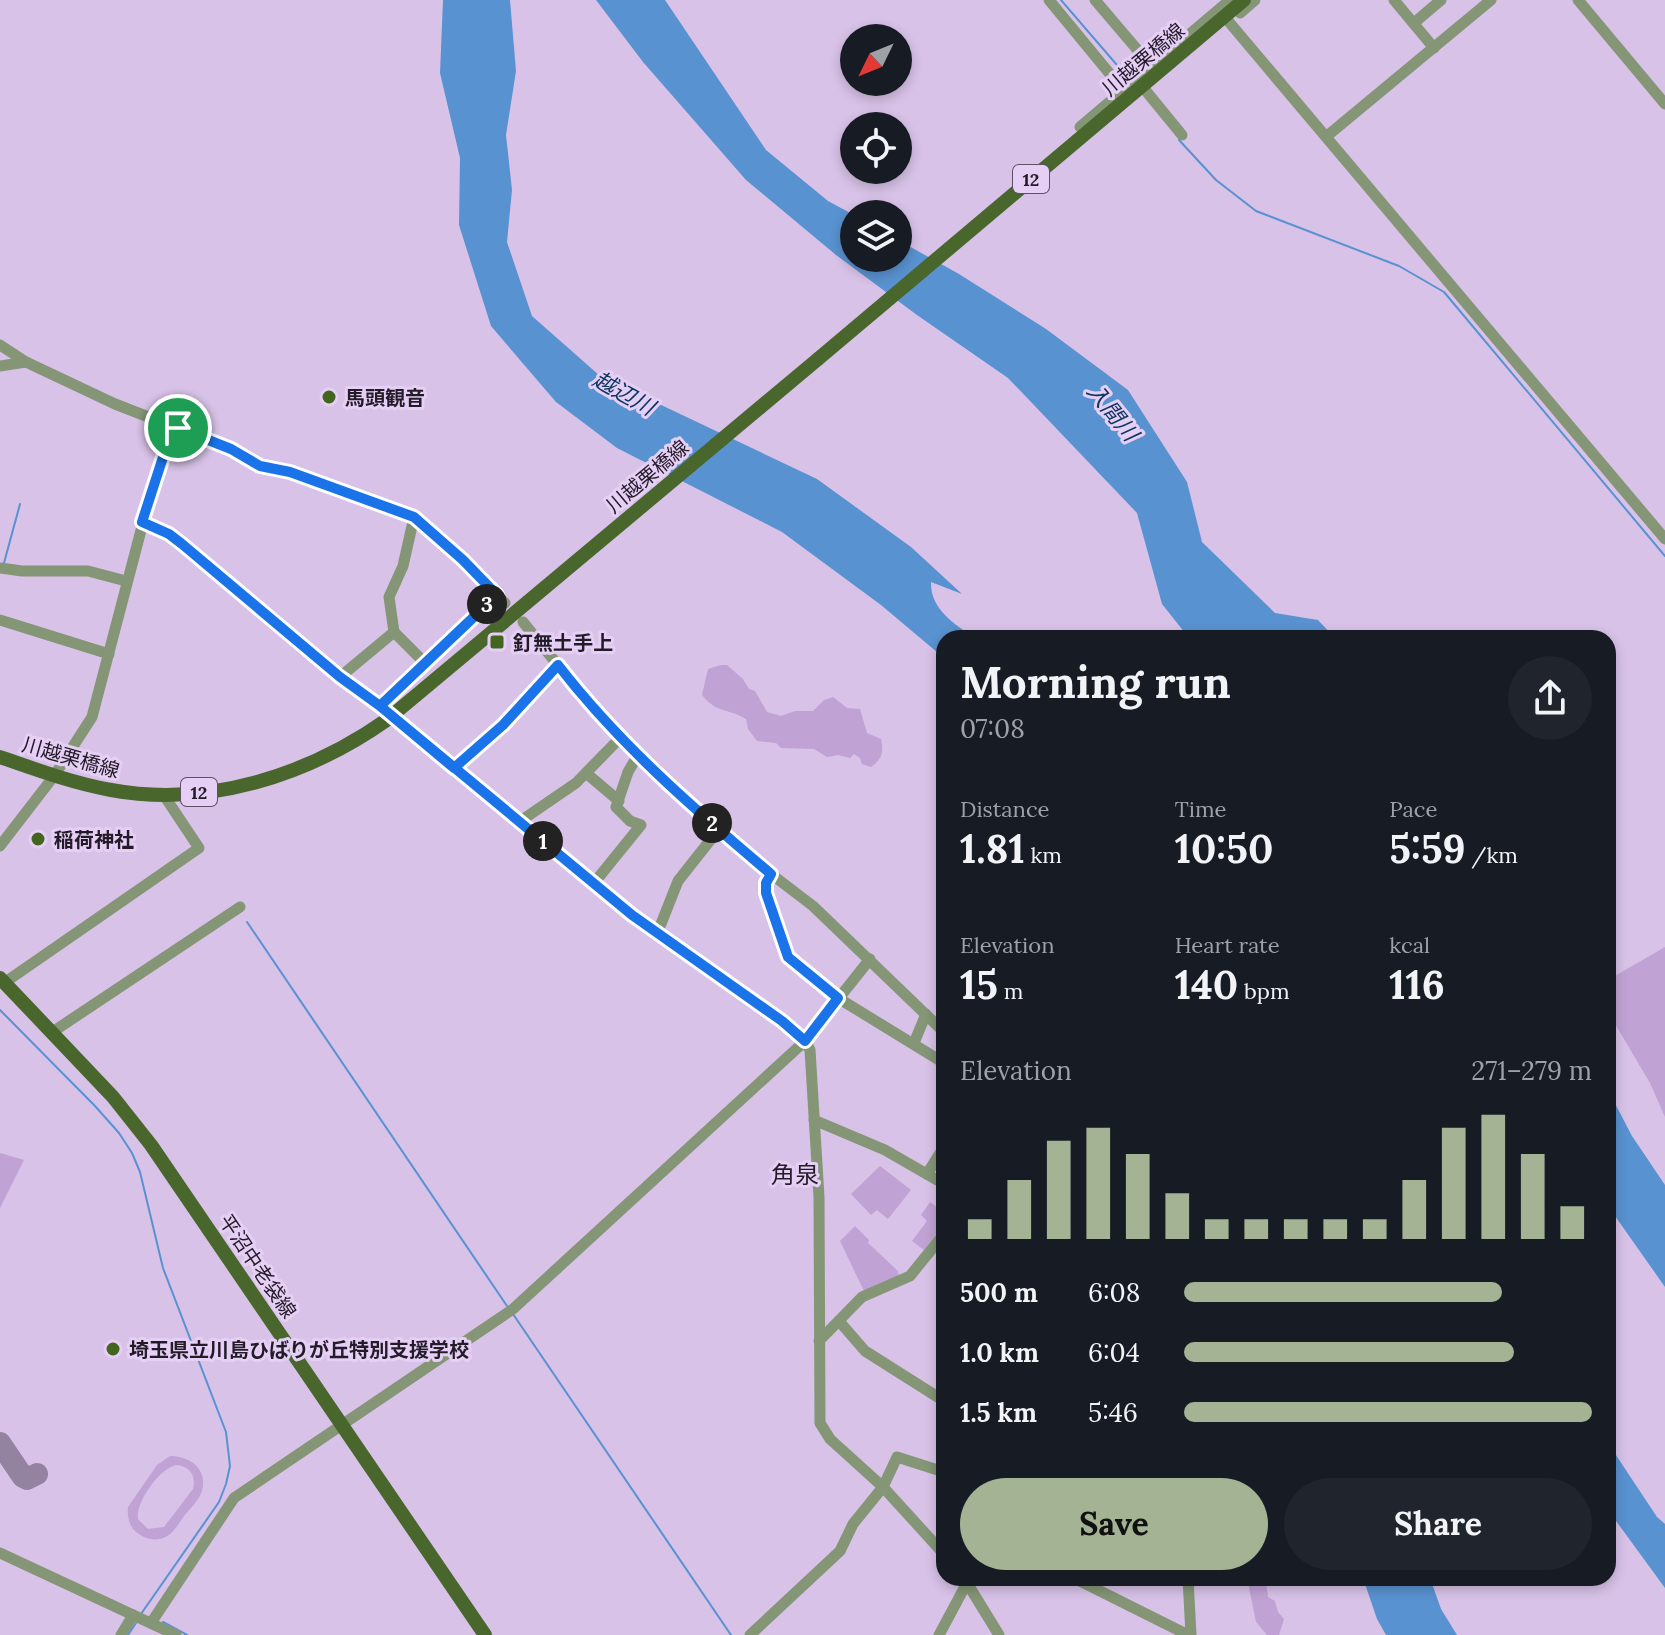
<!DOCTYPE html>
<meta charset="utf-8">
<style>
body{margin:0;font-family:Lora,"Noto Sans JP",serif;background:#20242c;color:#f1f3f6;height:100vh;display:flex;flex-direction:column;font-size:30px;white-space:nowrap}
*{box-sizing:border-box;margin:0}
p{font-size:26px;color:#9ea1a6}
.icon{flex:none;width:44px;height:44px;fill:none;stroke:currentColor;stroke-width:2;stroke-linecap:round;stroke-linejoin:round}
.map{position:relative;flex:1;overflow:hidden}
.details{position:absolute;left:936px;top:630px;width:680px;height:956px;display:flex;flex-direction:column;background:#171b24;border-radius:24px;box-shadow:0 4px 12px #0003}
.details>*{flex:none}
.needle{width:52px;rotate:227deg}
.controls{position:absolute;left:840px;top:24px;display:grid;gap:16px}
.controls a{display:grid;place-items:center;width:72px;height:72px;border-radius:50%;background:#171b24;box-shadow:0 4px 12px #0003;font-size:40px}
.pin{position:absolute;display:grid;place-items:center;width:68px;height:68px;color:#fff;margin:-34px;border:4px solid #fff;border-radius:50%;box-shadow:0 2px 8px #0007}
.km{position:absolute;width:40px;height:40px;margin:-20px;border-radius:50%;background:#222;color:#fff;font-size:22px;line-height:40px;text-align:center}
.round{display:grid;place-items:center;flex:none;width:84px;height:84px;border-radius:42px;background:#20242c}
.summary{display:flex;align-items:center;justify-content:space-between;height:136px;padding:0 24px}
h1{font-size:44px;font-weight:800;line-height:60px}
.metrics{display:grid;grid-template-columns:repeat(3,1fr);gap:12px;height:136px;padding:8px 24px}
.metrics div{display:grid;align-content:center}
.metrics b{font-size:40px;font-weight:800}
.metrics small{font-size:22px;font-weight:400}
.metrics p{font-size:22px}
.chart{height:224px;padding:16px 24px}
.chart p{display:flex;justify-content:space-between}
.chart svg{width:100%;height:144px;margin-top:8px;stroke:#a3b394;stroke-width:6}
.button{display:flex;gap:16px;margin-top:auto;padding:16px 24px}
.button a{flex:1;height:92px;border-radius:48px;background:#a3b394;color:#111;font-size:32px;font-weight:800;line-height:92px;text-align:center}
.button a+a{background:#20242c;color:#f1f3f6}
ul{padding:0 24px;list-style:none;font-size:26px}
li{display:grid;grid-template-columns:128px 96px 1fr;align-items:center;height:60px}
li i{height:20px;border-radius:10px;background:#a3b394}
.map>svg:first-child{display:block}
.green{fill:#c0a2d4;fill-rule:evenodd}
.water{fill:#5992d0}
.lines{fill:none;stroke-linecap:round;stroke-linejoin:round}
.stream{stroke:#5992d0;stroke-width:2}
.taxiway{stroke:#9483a0;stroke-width:22}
.minor{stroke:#849676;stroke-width:11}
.major{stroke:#49672c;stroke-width:14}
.major-bridge{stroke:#49672c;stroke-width:14}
.route-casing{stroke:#fff;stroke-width:16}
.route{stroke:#1a73e8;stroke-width:10}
.poi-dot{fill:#43651d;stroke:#e6cff5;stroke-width:3}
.labels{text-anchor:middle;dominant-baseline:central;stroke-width:6;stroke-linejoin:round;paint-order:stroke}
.shield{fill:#e6cff5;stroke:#5e5166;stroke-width:2}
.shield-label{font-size:18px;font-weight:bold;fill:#231b28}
.street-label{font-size:20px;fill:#231b28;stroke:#e6cff5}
.poi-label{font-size:20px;font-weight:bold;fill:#231b28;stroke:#e6cff5;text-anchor:start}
.water-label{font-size:22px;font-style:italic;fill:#0e3760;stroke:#e6cff5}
.quarter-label{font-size:24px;fill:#231b28;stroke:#e6cff5}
</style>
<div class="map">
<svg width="1665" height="1635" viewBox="0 0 1665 1635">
<rect width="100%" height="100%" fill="#d8c2e8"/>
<!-- green -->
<g class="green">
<path d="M721,665h6l16,14 6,10 6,2 12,21 14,4 14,-5h18l11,-11 9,-3 14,11 13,1 7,24 14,6c3,14 1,20 -10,28l-9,-3 -2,-6 -6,-4 -4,4 -12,-3 -11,2 -13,-8 -33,-1 -5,-5 -19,-2 -9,-12 -2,-10c-18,-11 -29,-5 -44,-24l6,-26z"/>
<polygon points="1665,947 1665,1117 1650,1083 1608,1012 1608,980"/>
<polygon points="0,1153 24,1160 0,1208"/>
<polygon points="880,1166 911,1190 888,1219 877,1210 871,1215 851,1194"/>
<polygon points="930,1202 944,1212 944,1224 924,1250 912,1241 927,1221 921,1215"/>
<polygon points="855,1226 869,1240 868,1243 898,1271 899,1276 864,1291 840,1241"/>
<path d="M170,1456c20,0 38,13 32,35 -3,9 -12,18 -18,25 -6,8 -11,19 -21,22 -8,3 -18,1 -24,-4 -10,-6 -12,-17 -11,-27l29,-42zM177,1465c14,2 19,11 16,24l-29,38 -16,2 -10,-10c-3,-16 22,-52 39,-54z"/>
<polygon points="1247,1578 1276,1578 1266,1581 1268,1597 1275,1601 1278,1612 1284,1619 1279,1635 1267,1635 1256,1622"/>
</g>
<!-- water -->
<g class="water">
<path d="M443,0h67l6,71 -10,64 6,55 -5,52 25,74 68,60 217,103 94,68 51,47 -31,-12c-1,27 23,42 44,56h-31v20l-63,-53 -99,-73 -165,-84 -61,-46 -65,-76 -32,-101 1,-67 -20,-85z"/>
<polygon points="596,0 665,0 766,150 828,201 854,215 854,258 898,258 898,240 959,274 1046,329 1128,390 1187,482 1202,542 1275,613 1318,620 1335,638 1189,638 1162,604 1137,513 1008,378 917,315 836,255 746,180 643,62"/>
<polygon points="1608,1090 1632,1136 1665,1185 1665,1287 1608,1206"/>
<polygon points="1608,1443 1657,1517 1665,1524 1665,1588 1608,1510"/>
<polygon points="1363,1578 1430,1578 1441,1609 1457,1635 1386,1635 1377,1619"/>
</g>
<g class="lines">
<!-- stream -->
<g class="stream">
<polyline points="1061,0 1129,79"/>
<polyline points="1179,140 1216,180 1256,211 1399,266 1444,292 1665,556"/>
<polyline points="4,563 20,504"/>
<polyline points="247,922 507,1306"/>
<polyline points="0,1010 95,1106 119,1133 132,1153 140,1172 163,1268 226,1432 230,1466 226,1484 219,1502 141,1614"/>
<polyline points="513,1314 731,1635"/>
<polyline points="163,1622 187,1635"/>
<polyline points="128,1635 136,1623"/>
</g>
<!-- taxiway -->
<polyline class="taxiway" points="0,1443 23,1477 27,1479 37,1474"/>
<!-- minor -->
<g class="minor">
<polyline points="1049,0 1124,91"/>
<polyline points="1095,0 1152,67"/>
<polyline points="1394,0 1434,48"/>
<polyline points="1578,0 1665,104"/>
<polyline points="1240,13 1255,0"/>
<polyline points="1229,22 1665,539"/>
<polyline points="1414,23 1441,0"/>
<polyline points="1137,80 1182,135"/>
<polyline points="1080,127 1230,0"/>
<polyline points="1327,136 1491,0"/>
<polyline points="0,345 26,362"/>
<polyline points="0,366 26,362 115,404 231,449 260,466 290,472 414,517 463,560 505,603"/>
<path d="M142,522c35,16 62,39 91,63 49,40 95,85 147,121l252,209 150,106 20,16 8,13 9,147 1,226 10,16 53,48 61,67"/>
<polyline points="0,568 22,571 88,571 126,581"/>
<polyline points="0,620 109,654"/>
<polyline points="523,622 578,690 679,795 775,877 813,906 944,1032"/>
<polyline points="394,632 425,663"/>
<polyline points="340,677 394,632 389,597 403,566 414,517"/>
<polyline points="380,706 497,595"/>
<polyline points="454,768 503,725 558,665"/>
<polyline points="586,773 619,801"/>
<polyline points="519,822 576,783 621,737"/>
<polyline points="0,846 54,776 92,717 156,473 165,451 178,428"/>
<polyline points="771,874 766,883 766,893 792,962 838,998 944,1063"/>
<polyline points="594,883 641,825 630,821 616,807 628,772 638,755"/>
<polyline points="657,934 678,881 719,829"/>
<polyline points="4,983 199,848 163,794"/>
<polyline points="51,1033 240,907"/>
<polyline points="914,1043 926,1014"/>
<polyline points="814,1120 885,1150 944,1184"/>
<polyline points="927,1174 944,1147"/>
<polyline points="839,1321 865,1351 944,1401"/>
<polyline points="819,1341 862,1297 910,1276 944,1234"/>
<polyline points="0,1553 176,1635"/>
<polyline points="964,1578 999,1635"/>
<polyline points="1074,1578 1188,1635"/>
<polyline points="1188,1578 1191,1635"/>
<polyline points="151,1623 234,1498 513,1309 805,1041 870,959"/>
<polyline points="121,1635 133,1615"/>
<polyline points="750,1635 840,1551 853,1524 883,1487 897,1457 944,1472"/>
<polyline points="939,1635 969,1579"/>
</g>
<!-- major -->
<g class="major">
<polyline points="395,713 818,359"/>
<path d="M0,757c37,13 73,26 111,33 97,18 198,-15 277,-71"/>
<polyline points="0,978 113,1097 151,1145 485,1635"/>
</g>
<!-- major-bridge -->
<g class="major-bridge">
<polyline points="818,359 1244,0"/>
<polyline points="388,719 395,713"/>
</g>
</g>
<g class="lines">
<!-- route casing -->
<g class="route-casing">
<path id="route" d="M178,428l-13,23 -23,71 27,12 13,10 158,133 40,29 252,209 150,106 23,20 33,-43 -50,-41 -22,-64v-10l5,-9c-76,-64 -152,-130 -213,-209l-55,60 -49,43 -74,-62 117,-111 -34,-35 -49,-43 -124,-45 -30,-6 -29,-17 -53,-21"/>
</g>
<!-- route -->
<use href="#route" class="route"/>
</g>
<!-- markers -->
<g class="poi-dot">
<circle cx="329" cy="397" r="8"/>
<rect x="489" y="634" width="16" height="16" rx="4"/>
<circle cx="38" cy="839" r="8"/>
<circle cx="113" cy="1349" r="8"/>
</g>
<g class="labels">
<!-- shield labels -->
<g class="shield">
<rect x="1013" y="165" width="36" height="28" rx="6"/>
<rect x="181" y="778" width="36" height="28" rx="6"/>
</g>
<g class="shield-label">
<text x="1031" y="179">12</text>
<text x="199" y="792">12</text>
</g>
<!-- street labels -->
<g class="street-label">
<text transform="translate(1143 59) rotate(-40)">川越栗橋線</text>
<text transform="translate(647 476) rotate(-40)">川越栗橋線</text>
<text transform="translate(71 757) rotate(16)">川越栗橋線</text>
<text transform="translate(258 1266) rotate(56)">平沼中老袋線</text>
</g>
<!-- poi labels -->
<g class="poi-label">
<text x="345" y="397">馬頭観音</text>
<text x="513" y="642">釘無土手上</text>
<text x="54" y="839">稲荷神社</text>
<text x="129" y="1349">埼玉県立川島ひばりが丘特別支援学校</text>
</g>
<!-- water labels -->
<g class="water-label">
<text transform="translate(624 393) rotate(29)">越辺川</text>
<text transform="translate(1113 412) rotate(51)">入間川</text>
</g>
<!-- quarter labels -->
<g class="quarter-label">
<text x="795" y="1174">角泉</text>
</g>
</g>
</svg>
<div class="controls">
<a><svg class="needle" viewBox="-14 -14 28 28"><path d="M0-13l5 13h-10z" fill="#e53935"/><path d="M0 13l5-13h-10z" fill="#9ea1a6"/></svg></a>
<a><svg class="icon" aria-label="locate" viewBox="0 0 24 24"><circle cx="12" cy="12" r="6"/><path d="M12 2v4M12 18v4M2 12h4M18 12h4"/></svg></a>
<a><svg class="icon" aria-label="layers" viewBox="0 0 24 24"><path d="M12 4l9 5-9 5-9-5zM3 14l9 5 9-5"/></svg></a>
</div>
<div class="pin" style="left:178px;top:428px;background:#1e9e55"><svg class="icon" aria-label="arrive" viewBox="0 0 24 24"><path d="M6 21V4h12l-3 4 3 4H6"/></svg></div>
<b class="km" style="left:543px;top:841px">1</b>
<b class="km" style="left:712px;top:823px">2</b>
<b class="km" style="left:487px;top:604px">3</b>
<section class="details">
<div class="summary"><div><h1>Morning run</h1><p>07:08</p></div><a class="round"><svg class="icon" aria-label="share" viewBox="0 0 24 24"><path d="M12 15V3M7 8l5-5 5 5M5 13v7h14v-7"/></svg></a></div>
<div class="metrics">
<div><p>Distance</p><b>1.81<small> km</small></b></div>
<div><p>Time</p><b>10:50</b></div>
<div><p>Pace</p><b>5:59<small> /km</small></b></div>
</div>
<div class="metrics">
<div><p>Elevation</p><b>15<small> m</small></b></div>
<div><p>Heart rate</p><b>140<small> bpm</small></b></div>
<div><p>kcal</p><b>116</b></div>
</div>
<div class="chart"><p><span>Elevation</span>271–279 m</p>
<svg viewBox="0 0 160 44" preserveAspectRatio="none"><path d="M5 44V38M15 44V26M25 44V14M35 44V10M45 44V18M55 44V30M65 44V38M75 44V38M85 44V38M95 44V38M105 44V38M115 44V26M125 44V10M135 44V6M145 44V18M155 44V34"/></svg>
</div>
<ul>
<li><b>500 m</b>6:08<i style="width:78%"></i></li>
<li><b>1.0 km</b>6:04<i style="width:81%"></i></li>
<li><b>1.5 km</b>5:46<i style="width:100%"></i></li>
</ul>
<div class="button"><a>Save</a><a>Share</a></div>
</section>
</div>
